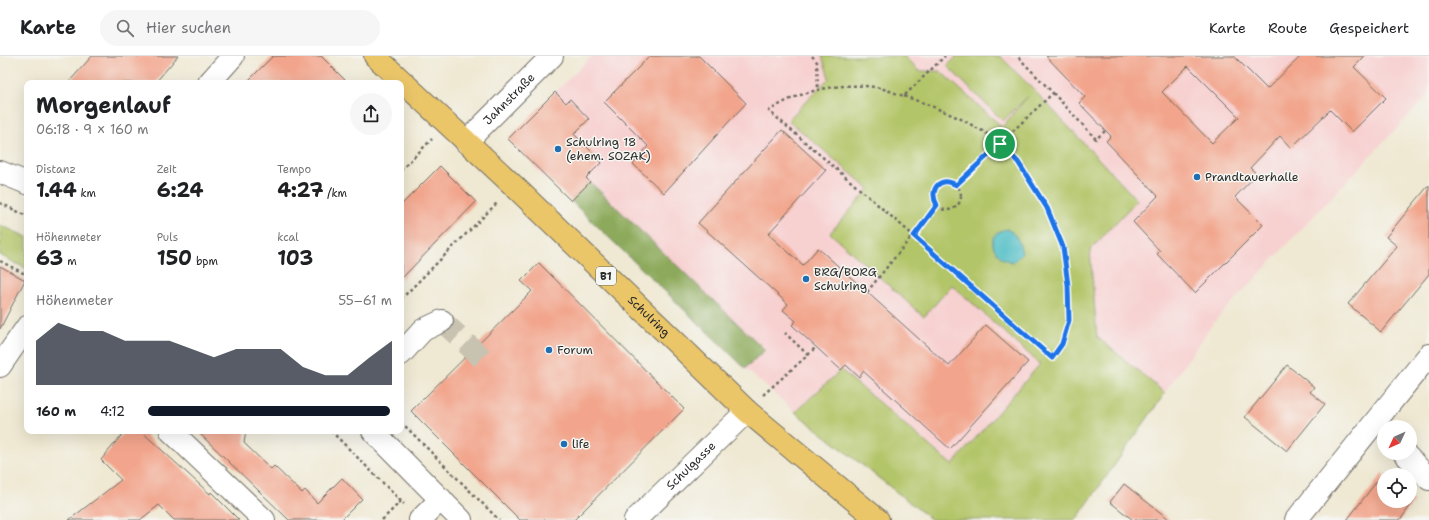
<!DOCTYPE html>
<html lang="de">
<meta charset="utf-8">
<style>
body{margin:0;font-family:"Shantell Sans",sans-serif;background:#f6f6f6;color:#202124;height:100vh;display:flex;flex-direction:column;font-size:15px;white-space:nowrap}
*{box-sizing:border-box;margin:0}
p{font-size:13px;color:#757577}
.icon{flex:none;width:22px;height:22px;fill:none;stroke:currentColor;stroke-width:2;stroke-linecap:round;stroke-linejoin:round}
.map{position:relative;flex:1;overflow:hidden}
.sheet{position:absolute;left:24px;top:24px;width:380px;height:354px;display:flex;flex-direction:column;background:#fff;border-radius:8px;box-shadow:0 4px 16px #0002}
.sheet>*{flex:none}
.needle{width:26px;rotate:226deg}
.buttons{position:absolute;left:1377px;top:364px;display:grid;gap:8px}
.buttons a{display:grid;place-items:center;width:40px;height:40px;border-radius:50%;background:#fff;box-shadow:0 4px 16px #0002;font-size:20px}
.pin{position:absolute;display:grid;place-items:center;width:34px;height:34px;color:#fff;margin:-17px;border:2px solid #fff;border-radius:50%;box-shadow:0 1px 4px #0007}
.round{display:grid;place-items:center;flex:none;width:42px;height:42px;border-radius:21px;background:#f6f6f6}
.headline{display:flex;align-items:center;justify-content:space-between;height:68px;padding:0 12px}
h1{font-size:22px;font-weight:700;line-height:30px}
.stats{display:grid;grid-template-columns:repeat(3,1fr);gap:6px;height:68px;padding:4px 12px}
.stats div{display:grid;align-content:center}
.stats b{font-size:20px;font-weight:700}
.stats small{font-size:11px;font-weight:400}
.stats p{font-size:11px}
.chart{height:112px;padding:8px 12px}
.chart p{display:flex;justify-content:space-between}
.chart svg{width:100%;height:72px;margin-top:4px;fill:#111827;opacity:.7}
ul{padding:0 12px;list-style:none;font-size:13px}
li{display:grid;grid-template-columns:64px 48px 1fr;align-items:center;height:30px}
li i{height:10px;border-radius:5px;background:#111827}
header{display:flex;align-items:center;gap:24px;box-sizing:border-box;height:56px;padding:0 20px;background:#fff;border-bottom:1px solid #e0e0e0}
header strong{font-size:19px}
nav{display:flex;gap:22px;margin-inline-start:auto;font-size:14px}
.search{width:280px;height:36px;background:#f6f6f6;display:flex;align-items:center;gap:10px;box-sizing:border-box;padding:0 14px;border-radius:22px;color:#757577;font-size:15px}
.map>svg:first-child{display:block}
.built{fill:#f7d0d0}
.green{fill:#b2c568;stroke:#6e784a}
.forest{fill:#8daa5c;stroke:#5c6a44}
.water{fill:#50bec6;stroke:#3e7478}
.building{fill:#f2a58c;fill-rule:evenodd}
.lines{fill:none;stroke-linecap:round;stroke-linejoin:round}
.minor-tunnel{stroke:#c8c2b1;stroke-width:22;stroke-dasharray:22 11;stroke-linecap:butt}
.minor-casing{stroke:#706d65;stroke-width:24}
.major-casing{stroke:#706d65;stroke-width:24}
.path{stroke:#706d65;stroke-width:2.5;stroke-dasharray:3 3;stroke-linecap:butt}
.minor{stroke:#fff;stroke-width:22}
.major{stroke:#ebc669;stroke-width:22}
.route-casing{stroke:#fff;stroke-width:8}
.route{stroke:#1a73e8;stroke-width:5}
.poi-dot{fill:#1f6fb2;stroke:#f6f6f2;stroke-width:1.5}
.labels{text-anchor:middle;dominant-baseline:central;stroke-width:3;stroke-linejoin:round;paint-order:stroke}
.shield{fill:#f6f6f2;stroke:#686867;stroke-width:1}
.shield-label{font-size:11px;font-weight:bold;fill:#2b2b2b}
.street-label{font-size:12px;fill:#2b2b2b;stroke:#f6f6f2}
.poi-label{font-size:12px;fill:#2b2b2b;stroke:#f6f6f2;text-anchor:start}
</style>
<header>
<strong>Karte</strong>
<div class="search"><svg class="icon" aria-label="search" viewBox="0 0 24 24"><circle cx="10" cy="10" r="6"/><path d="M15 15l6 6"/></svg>Hier suchen</div>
<nav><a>Karte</a><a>Route</a><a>Gespeichert</a></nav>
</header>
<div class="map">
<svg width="1429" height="464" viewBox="0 0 1429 464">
<rect width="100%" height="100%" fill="#f6f6f2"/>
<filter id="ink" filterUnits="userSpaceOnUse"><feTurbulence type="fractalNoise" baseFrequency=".025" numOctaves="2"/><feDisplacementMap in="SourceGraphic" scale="8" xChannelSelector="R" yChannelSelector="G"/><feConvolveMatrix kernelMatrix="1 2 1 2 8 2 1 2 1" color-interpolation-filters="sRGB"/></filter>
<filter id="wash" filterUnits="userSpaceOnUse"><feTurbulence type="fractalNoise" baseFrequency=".012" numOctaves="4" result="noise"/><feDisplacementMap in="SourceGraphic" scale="16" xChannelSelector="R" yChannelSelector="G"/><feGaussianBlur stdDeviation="0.9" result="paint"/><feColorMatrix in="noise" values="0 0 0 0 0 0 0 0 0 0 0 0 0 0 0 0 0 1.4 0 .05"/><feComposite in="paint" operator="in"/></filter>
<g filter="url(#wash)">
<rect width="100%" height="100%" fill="#efe8d2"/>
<!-- built -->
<polygon class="built" points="592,0 1429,0 1429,38 1214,266 1076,464 932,464 795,356 745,312 546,120 544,122 533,110 534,109 508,83"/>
<!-- green -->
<g class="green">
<polygon points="822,0 904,0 919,15 940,15 1002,71 1028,40 1003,65 947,10 957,0 1000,0 1034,34 1137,144 1090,194 1097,281 1165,337 1076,464 932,464 795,356 841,314 952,409 1040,308 952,229 924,261 830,177 869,133 788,64 829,22"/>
<polygon points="0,169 27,181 27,213 0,199"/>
</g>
<!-- forest -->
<polygon class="forest" points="590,126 765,294 745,312 571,145"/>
<!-- water -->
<path class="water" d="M1007,173c11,6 12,12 15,24l-9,9c-4,-1 -9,-2 -12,-5 -12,-11 -12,-25 6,-28z"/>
<g id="blocks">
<!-- building -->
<g class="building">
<polygon points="92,0 178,0 155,27 68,27"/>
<polygon points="273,0 321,0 348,27 246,27"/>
<polygon points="650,0 699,0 746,47 664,137 633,108 648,90 604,46"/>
<path d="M1046,0h188l33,33 34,-33h64l-11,11 32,31 -34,34 -22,-22 -39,38 -11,-12 -30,32 7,6 -22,23 28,28 -68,68 -38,-39 3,-3 -27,-29 25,-26 -52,-55 5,-5 -32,-33 6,-6zM1188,10l51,51 -27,26 -50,-51z"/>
<polygon points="555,36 566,47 570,43 589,63 574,78 602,106 586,122 590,126 571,145 508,83"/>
<polygon points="782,74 826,114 768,178 803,209 818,192 949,310 986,269 1028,306 950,393 863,315 859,321 846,309 841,314 792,269 796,265 783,254 788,248 698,167"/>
<polygon points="440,110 476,146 401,223 401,149"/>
<polygon points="1429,129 1429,218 1381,276 1348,248 1397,190 1386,181"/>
<polygon points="539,207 684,353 574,464 520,464 411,355 532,235 521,225"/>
<polygon points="0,210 25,224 0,273"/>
<polygon points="1287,309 1314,331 1310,336 1325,348 1287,395 1245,361"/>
<polygon points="125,375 141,375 210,438 211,436 239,464 174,464 159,449 140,464 69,464 121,424 101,404"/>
<polygon points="197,375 246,375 244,387 271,413 274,410 302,437 305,434 317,447 342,422 362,443 341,464 289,464"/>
<polygon points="1384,416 1384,445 1414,445 1400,464 1347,464"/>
<polygon points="1124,428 1170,464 1133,464 1110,446"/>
</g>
</g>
</g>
<g filter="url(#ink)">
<use href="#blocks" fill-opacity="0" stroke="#706d65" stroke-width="1"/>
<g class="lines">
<!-- minor-tunnel -->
<polyline class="minor-tunnel" points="442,265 482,302"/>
<!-- minor casing -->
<g class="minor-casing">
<g id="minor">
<polyline points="209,27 233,0"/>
<path id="s1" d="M466,86l86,-86"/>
<polyline points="0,116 27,127"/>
<polyline points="401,298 423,274 442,265"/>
<polyline points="0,310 27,271"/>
<polyline points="171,375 264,464"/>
<polyline points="373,375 461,464"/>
<polyline points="1404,397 1429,423"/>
<polyline points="420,464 441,443"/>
<path id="s2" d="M635,464l112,-109"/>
<polyline points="1296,464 1429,299"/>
</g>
</g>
<!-- major casing -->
<g class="major-casing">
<g id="major">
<path id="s3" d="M375,0l139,130 233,225 131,109"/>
</g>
</g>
<!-- path -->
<g class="path">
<polyline points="812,0 817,6 818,33"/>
<polyline points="1053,37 1096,83 1105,75"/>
<path d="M904,40l25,9 32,14 32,18 25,26 29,45 16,39 5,38 1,35 -7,24 -10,14 -138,-122 -145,-125c29,-20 70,-29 105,-24 10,1 20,6 30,9l41,-40"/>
<polyline points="401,114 432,83"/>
<circle cx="947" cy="140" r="14"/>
<polyline points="956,129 1053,37 1017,0"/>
<polyline points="0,147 27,160"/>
<polyline points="0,205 27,219"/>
<polyline points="867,236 937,149"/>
<polyline points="401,243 498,146"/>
<polyline points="808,299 816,291"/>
<polyline points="763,339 808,299 785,277"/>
<polyline points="401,366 499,464"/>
<polyline points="331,375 404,448"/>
<polyline points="382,464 401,445"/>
</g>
<!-- minor -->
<use href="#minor" class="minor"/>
<!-- major -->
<use href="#major" class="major"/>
</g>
</g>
<g class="lines" filter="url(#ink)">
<!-- route casing -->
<g class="route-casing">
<path id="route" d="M1000,88l18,18 29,46 16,39 5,38 1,35 -7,24 -10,14 -138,-122 23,-31c-9,-15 3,-30 19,-20z"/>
</g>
<!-- route -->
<use href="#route" class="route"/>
</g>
<!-- markers -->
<g class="poi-dot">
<circle cx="558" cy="93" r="4"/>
<circle cx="1197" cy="121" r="4"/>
<circle cx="806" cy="223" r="4"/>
<circle cx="549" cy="294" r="4"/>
<circle cx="564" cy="388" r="4"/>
</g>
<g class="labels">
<!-- shield labels -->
<rect class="shield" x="596" y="211" width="20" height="18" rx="3"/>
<g class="shield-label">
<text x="606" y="220">B1</text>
</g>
<!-- street labels -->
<g class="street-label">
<text stroke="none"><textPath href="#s1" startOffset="61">Jahnstraße</textPath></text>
<text stroke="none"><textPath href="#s3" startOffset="378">Schulring</textPath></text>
<text stroke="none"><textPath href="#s2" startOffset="78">Schulgasse</textPath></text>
</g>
<!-- poi labels -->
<g class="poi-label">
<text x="566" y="86">Schulring 18<tspan x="566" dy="14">(ehem. SOZAK)</tspan></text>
<text x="1205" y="121">Prandtauerhalle</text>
<text x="814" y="216">BRG/BORG<tspan x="814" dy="14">Schulring</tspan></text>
<text x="557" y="294">Forum</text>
<text x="572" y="388">life</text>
</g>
</g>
</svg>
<div class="buttons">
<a><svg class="needle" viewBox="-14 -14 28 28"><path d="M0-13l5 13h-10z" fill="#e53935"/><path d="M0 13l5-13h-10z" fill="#757577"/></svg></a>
<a><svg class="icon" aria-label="locate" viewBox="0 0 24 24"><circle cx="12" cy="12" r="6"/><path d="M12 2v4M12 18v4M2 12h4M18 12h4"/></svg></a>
</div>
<div class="pin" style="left:1000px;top:88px;background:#1e9e55"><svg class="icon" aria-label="arrive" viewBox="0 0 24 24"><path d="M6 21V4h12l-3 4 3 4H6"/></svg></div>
<section class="sheet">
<div class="headline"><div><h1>Morgenlauf</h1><p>06:18 · 9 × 160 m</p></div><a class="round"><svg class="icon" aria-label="share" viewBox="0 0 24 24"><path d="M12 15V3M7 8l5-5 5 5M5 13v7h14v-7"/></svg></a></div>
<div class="stats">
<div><p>Distanz</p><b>1.44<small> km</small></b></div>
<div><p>Zeit</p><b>6:24</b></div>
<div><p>Tempo</p><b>4:27<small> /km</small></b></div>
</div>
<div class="stats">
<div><p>Höhenmeter</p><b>63<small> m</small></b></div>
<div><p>Puls</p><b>150<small> bpm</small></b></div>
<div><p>kcal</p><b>103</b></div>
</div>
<div class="chart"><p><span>Höhenmeter</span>55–61 m</p>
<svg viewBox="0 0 160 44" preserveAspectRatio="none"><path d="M0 44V17L10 6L20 11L30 11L40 17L50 17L60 17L70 22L80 27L90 22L100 22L110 22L120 33L130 38L140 38L150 27L160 17V44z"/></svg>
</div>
<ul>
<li><b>160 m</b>4:12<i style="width:99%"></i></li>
</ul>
</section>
</div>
